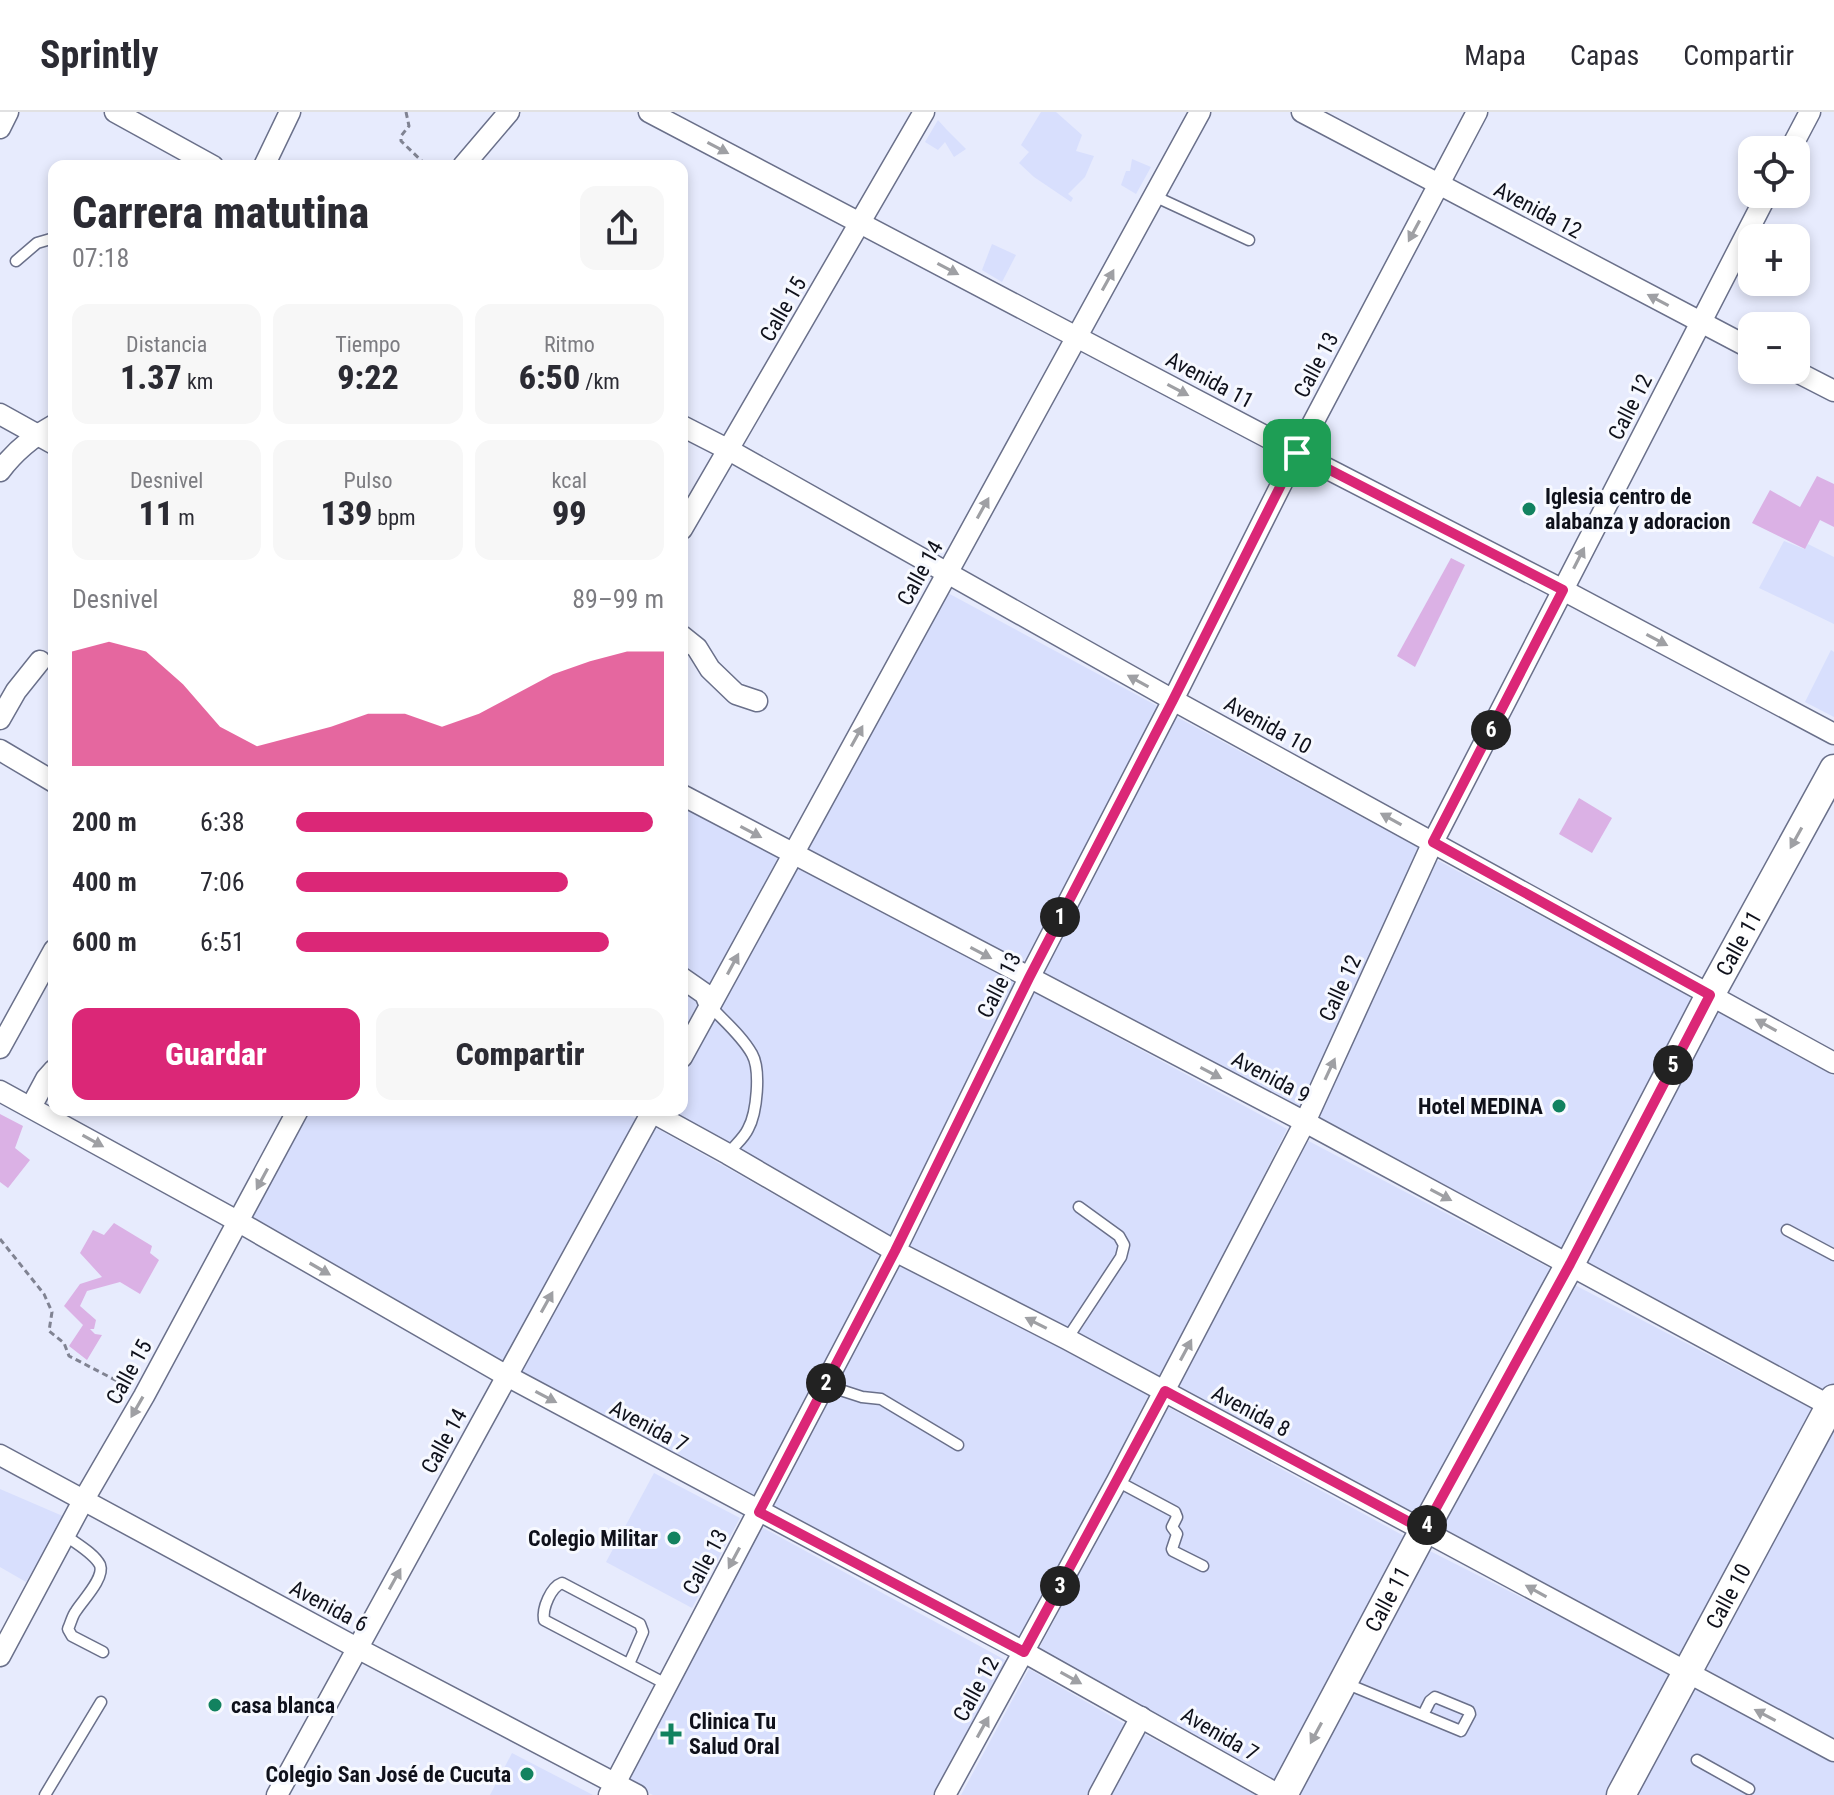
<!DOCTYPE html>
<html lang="es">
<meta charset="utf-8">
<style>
body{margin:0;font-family:"Roboto Condensed",sans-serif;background:#f7f7f7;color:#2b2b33;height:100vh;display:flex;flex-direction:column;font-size:30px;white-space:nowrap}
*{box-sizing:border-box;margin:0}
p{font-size:26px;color:#7c7c81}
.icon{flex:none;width:44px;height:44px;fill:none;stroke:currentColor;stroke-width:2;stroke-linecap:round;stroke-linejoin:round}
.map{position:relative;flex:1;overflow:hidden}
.sheet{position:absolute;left:48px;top:48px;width:640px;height:956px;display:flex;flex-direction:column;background:#fff;border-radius:16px;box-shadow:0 4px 12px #0003}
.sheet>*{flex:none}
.buttons{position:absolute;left:1738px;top:24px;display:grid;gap:16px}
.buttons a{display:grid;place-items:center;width:72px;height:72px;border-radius:16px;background:#fff;box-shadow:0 4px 12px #0003;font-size:40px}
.pin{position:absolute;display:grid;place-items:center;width:68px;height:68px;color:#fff;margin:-34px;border-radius:16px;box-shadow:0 4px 12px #0006}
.km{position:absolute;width:40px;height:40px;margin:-20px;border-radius:50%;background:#222;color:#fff;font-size:22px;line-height:40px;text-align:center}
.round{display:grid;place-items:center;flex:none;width:84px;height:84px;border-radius:16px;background:#f7f7f7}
.summary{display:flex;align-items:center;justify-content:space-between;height:136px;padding:0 24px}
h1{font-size:44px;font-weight:800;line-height:60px}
.metrics{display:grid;grid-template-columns:repeat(3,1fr);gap:12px;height:136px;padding:8px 24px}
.metrics div{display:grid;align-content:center;border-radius:16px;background:#f7f7f7;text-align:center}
.metrics b{font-size:34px;font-weight:800}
.metrics small{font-size:22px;font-weight:400}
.metrics p{font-size:22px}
.chart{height:224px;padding:16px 24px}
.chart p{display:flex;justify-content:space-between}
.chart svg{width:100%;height:144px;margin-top:8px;fill:#db2777;opacity:.7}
.button{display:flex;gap:16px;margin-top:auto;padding:16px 24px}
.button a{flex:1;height:92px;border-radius:16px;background:#db2777;color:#fff;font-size:32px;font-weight:800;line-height:92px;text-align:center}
.button a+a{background:#f7f7f7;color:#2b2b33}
ul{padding:0 24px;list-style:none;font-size:26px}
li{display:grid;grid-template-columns:128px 96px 1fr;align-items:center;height:60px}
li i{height:20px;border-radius:10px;background:#db2777}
header{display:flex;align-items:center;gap:48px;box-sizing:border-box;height:112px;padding:0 40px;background:#fff;border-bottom:2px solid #e1e1e2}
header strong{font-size:38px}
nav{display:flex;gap:44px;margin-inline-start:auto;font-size:28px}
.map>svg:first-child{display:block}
.built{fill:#d8dffd}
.green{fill:#dbb1e5}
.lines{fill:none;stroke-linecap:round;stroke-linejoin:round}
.lane-casing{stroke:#6a708a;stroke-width:13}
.street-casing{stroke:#6a708a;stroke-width:23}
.secondary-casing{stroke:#6a708a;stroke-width:31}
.path{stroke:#808392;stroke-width:3;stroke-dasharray:6 4;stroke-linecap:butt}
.lane{stroke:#fff;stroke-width:10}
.street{stroke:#fff;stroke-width:20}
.secondary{stroke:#fff;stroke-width:28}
.oneway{fill:#9fa0a4}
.route-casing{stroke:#fff;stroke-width:16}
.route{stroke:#db2777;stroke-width:10}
.poi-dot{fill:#12825f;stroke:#f7f9ff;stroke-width:3}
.labels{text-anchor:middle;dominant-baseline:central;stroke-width:6;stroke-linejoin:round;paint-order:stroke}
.street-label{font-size:22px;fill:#0f111b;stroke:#f7f9ff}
.poi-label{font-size:22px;font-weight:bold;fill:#0f111b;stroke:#f7f9ff;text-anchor:start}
</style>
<header>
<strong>Sprintly</strong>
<nav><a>Mapa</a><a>Capas</a><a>Compartir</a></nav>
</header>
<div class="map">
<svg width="1834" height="1683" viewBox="0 0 1834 1683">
<rect width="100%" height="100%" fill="#e7ebfd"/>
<!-- built -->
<g class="built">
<polygon points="1041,0 1056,0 1082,23 1076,39 1094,44 1085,65 1068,82 1073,86 1071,90 1034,65 1019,51 1029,40 1021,33"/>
<polygon points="938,8 946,17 966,37 954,45 945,30 938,38 925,30"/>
<polygon points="1132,47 1151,55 1136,82 1121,73 1126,59 1130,59"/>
<polygon points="992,132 1016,143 1002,170 982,158"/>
<polygon points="1784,429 1804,437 1808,432 1834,445 1834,512 1759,476"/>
<polygon points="946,480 1161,596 1024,857 804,744"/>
<polygon points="1831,538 1834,540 1834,605 1805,590"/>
<polygon points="1175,604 1428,741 1297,1002 1036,864"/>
<polygon points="682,691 788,748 682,932"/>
<polygon points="1437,748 1699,889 1568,1144 1310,1007"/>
<polygon points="799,754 1018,869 890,1132 660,998 682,998 682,960"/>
<polygon points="1030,878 1287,1017 1159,1273 900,1138"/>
<polygon points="1714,898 1834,964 1834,1276 1827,1289 1581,1151"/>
<polygon points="305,998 620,998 640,1009 501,1252 246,1111"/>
<polygon points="649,1012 883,1144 753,1392 511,1257"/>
<polygon points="1301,1025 1559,1161 1420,1417 1173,1281"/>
<polygon points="894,1151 1149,1282 1108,1364 1020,1529 767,1398"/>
<polygon points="1571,1171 1818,1300 1685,1554 1435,1423"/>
<polygon points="1168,1295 1415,1430 1281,1679 1037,1540"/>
<polygon points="1834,1310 1834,1632 1697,1561"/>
<polygon points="654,1361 740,1406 692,1496 606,1450"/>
<polygon points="0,1377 65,1405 26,1470 0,1455"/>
<polygon points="758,1413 1007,1549 936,1683 653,1683 624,1669"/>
<polygon points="1428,1438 1678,1565 1615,1683 1294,1683"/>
<polygon points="1029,1557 1128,1614 1090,1683 961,1683"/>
<polygon points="1694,1572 1834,1651 1834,1683 1635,1683"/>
<polygon points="1144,1622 1258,1683 1111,1683"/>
<polygon points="512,1641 593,1683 490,1683"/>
</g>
<!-- green -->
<g class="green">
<polygon points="1817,364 1834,372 1834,415 1820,408 1805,437 1752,411 1770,378 1800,395"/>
<polygon points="1451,446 1465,453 1415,555 1397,544"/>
<polygon points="1579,686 1612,706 1592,741 1559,722"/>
<polygon points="0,1002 23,1014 15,1036 30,1048 8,1076 0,1070"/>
<polygon points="114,1111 152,1134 150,1141 159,1148 140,1182 120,1170 87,1179 80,1194 96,1208 94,1217 90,1217 95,1222 102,1223 87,1248 69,1234 83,1213 64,1194 80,1172 102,1165 80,1141 93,1118 104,1123"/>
</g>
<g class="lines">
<!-- lane casing -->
<g class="lane-casing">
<g id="lane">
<polyline points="1154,84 1249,128"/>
<polyline points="16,149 37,131 54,126"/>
<path d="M710,894c14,15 32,30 42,48 9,16 5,59 -4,75 -4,9 -14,17 -20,25"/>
<polyline points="1787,1118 1834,1143"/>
<polyline points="1067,1227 1121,1145 1124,1133 1119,1124 1079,1095"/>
<polyline points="825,1273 862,1285 881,1287 958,1333"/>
<polyline points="1117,1369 1175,1400 1177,1405 1172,1415 1177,1422 1172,1437 1173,1439 1203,1454"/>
<path d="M65,1423c10,8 29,18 35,30 5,13 -18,36 -24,46 -4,5 -5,12 -8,18l4,7 31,16"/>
<path d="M629,1552l14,-32 -3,-8 -78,-41c-11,4 -20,25 -18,37l122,64"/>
<polyline points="1345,1571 1461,1619 1470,1602 1469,1599 1435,1585 1430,1589 1423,1603"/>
<polyline points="1697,1648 1749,1677"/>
<polyline points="45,1683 101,1590"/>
</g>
</g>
<!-- street casing -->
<g class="street-casing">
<g id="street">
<polyline points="115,0 213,54"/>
<polyline points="649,0 1297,341 1563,478 1834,622"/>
<polyline points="1302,0 1752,237"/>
<polyline points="0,16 8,0"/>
<polyline points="1790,38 1810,0"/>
<polyline points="264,54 290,0"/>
<polyline points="463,54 509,0"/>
<polyline points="1793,258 1834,279"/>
<polyline points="0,302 54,332"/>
<polyline points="682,314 729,338 1173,588 1834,951"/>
<path d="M0,359c15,-20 32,-34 54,-46"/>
<polyline points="682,417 924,0"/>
<polyline points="682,524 697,536 710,557 736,582 757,589"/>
<polyline points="0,607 16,579 40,549"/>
<polyline points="0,638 54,670"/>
<polyline points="682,683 1305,1010 1834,1296"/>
<polyline points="682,866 705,882 710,894"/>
<polyline points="0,936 54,838"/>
<polyline points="682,945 1200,0"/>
<polyline points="0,979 239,1110 507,1264 1024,1540 1279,1683"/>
<polyline points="31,995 46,967 54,958"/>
<polyline points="648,998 728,1042 895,1139 1067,1227 1834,1639"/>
<polyline points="0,1343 357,1536 637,1683"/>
<polyline points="0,1544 83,1389 144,1284 298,998"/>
<polyline points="277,1683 653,998"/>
<polyline points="609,1683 895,1139 1029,866 1173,588 1297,341 1477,0"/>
<polyline points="945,1683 1117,1369 1305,1010 1433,730 1767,82"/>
<polyline points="1099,1683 1141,1605"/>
</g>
</g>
<!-- secondary casing -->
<g class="secondary-casing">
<g id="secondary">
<path id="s1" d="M1283,1683l141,-265 146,-266 140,-269 124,-226"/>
<path id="s2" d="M1621,1683l213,-396"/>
</g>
</g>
<!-- path -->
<g class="path">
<polyline points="406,0 409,14 401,24 401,29 427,54"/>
<polyline points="0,1127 44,1182 52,1200 49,1219 64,1231 69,1244 127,1274"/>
</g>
<!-- lane -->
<use href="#lane" class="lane"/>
<!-- street -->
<use href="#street" class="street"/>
<!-- secondary -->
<use href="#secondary" class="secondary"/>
</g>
<!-- one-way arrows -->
<defs><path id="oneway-solid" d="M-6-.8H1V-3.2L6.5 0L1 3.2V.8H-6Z" transform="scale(2)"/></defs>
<g class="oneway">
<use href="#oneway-solid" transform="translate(718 36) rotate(28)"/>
<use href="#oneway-solid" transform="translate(1414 119) rotate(118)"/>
<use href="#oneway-solid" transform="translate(948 157) rotate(28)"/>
<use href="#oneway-solid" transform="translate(1108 168) rotate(-61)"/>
<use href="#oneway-solid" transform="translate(1658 188) rotate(-152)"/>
<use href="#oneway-solid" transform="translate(1178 278) rotate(28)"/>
<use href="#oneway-solid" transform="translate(983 396) rotate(-61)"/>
<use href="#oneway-solid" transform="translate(1579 446) rotate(-63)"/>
<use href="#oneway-solid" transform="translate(1657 528) rotate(28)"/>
<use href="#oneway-solid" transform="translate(1138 569) rotate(-151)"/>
<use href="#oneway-solid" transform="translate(857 624) rotate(-61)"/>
<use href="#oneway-solid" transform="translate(1391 707) rotate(-151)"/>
<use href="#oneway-solid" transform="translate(751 720) rotate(28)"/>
<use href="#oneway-solid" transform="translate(1796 726) rotate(119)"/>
<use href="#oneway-solid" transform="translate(981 841) rotate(28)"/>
<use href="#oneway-solid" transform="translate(733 852) rotate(-62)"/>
<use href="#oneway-solid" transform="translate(1766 913) rotate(-151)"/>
<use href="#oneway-solid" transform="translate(1330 957) rotate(-65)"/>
<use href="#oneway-solid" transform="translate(1211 961) rotate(28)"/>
<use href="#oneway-solid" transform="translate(93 1029) rotate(29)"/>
<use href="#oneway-solid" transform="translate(262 1067) rotate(118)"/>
<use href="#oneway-solid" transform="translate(1441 1083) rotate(28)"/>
<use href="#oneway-solid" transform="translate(320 1157) rotate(30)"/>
<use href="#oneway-solid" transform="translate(547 1190) rotate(-61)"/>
<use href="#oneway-solid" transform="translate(1036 1211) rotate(-153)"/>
<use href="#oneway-solid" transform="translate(1186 1238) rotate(-62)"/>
<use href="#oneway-solid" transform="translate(546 1285) rotate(28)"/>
<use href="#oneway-solid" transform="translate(137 1295) rotate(120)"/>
<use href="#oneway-solid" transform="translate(734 1446) rotate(118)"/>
<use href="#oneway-solid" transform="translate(395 1467) rotate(-61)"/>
<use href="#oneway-solid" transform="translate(1536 1479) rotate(-151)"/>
<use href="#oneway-solid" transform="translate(1071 1566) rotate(29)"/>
<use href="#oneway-solid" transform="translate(1765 1603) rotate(-152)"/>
<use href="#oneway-solid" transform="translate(983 1615) rotate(-61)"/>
<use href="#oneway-solid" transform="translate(1316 1621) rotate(118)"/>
</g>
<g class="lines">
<!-- route casing -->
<g class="route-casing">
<polygon id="route" points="1297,341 1563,478 1433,730 1710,883 1570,1152 1424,1418 1165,1279 1024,1540 759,1400 895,1139 1029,866 1173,588"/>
</g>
<!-- route -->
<use href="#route" class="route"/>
</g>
<!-- markers -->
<g class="poi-dot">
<circle cx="1529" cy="397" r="8"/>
<circle cx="1559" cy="994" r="8"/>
<circle cx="674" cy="1426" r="8"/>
<circle cx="215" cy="1593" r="8"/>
<path d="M667 1610h8v8h8v8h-8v8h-8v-8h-8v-8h8z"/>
<circle cx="527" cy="1662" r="8"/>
</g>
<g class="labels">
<!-- street labels -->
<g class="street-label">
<text transform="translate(1538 98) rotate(28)">Avenida 12</text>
<text transform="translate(783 197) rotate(-60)">Calle 15</text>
<text transform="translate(1316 253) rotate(-62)">Calle 13</text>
<text transform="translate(1210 268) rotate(28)">Avenida 11</text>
<text transform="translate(1630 295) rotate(-63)">Calle 12</text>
<text transform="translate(920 461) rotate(-61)">Calle 14</text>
<text transform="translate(1268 613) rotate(29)">Avenida 10</text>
<text stroke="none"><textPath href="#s1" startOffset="966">Calle 11</textPath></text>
<text transform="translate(999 873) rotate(-63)">Calle 13</text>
<text transform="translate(1340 876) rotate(-65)">Calle 12</text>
<text transform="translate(1271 965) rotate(28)">Avenida 9</text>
<text transform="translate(129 1260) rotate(-61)">Calle 15</text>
<text transform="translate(1251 1299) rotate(28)">Avenida 8</text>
<text transform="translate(649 1314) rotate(28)">Avenida 7</text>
<text transform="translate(444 1329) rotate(-61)">Calle 14</text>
<text transform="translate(705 1450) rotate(-62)">Calle 13</text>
<text stroke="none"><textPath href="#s2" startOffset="226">Calle 10</textPath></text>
<text stroke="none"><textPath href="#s1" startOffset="222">Calle 11</textPath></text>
<text transform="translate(329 1494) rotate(28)">Avenida 6</text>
<text transform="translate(976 1577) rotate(-61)">Calle 12</text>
<text transform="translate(1220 1622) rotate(30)">Avenida 7</text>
</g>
<!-- poi labels -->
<g class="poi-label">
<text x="1545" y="384">Iglesia centro de<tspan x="1545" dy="25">alabanza y adoracion</tspan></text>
<text x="1543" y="994" text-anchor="end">Hotel MEDINA</text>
<text x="658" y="1426" text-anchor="end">Colegio Militar</text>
<text x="231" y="1593">casa blanca</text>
<text x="689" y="1609">Clinica Tu<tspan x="689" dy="25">Salud Oral</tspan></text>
<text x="511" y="1662" text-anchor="end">Colegio San José de Cucuta</text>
</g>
</g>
</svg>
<div class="buttons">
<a><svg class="icon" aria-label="locate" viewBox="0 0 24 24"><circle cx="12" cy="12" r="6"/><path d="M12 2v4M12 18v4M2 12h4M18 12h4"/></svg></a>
<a>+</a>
<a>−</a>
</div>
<div class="pin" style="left:1297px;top:341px;background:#1e9e55"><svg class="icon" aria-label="arrive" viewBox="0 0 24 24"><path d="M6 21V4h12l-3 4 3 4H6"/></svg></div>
<b class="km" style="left:1060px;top:805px">1</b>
<b class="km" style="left:826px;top:1271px">2</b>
<b class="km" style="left:1060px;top:1474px">3</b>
<b class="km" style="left:1427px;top:1413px">4</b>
<b class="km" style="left:1673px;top:953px">5</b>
<b class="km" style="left:1491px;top:618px">6</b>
<section class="sheet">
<div class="summary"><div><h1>Carrera matutina</h1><p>07:18</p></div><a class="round"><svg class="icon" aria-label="share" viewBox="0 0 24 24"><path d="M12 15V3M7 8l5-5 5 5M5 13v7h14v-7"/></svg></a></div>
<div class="metrics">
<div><p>Distancia</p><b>1.37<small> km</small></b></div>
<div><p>Tiempo</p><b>9:22</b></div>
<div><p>Ritmo</p><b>6:50<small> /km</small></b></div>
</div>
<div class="metrics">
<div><p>Desnivel</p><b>11<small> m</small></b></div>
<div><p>Pulso</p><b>139<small> bpm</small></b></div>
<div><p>kcal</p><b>99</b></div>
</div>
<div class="chart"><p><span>Desnivel</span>89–99 m</p>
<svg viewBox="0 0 160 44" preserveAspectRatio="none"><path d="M0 44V9L10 6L20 9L30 19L40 32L50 38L60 35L70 32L80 28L90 28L100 32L110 28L120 22L130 16L140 12L150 9L160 9V44z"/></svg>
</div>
<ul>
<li><b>200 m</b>6:38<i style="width:97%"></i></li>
<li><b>400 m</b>7:06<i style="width:74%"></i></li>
<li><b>600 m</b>6:51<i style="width:85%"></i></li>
</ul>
<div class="button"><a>Guardar</a><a>Compartir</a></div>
</section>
</div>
